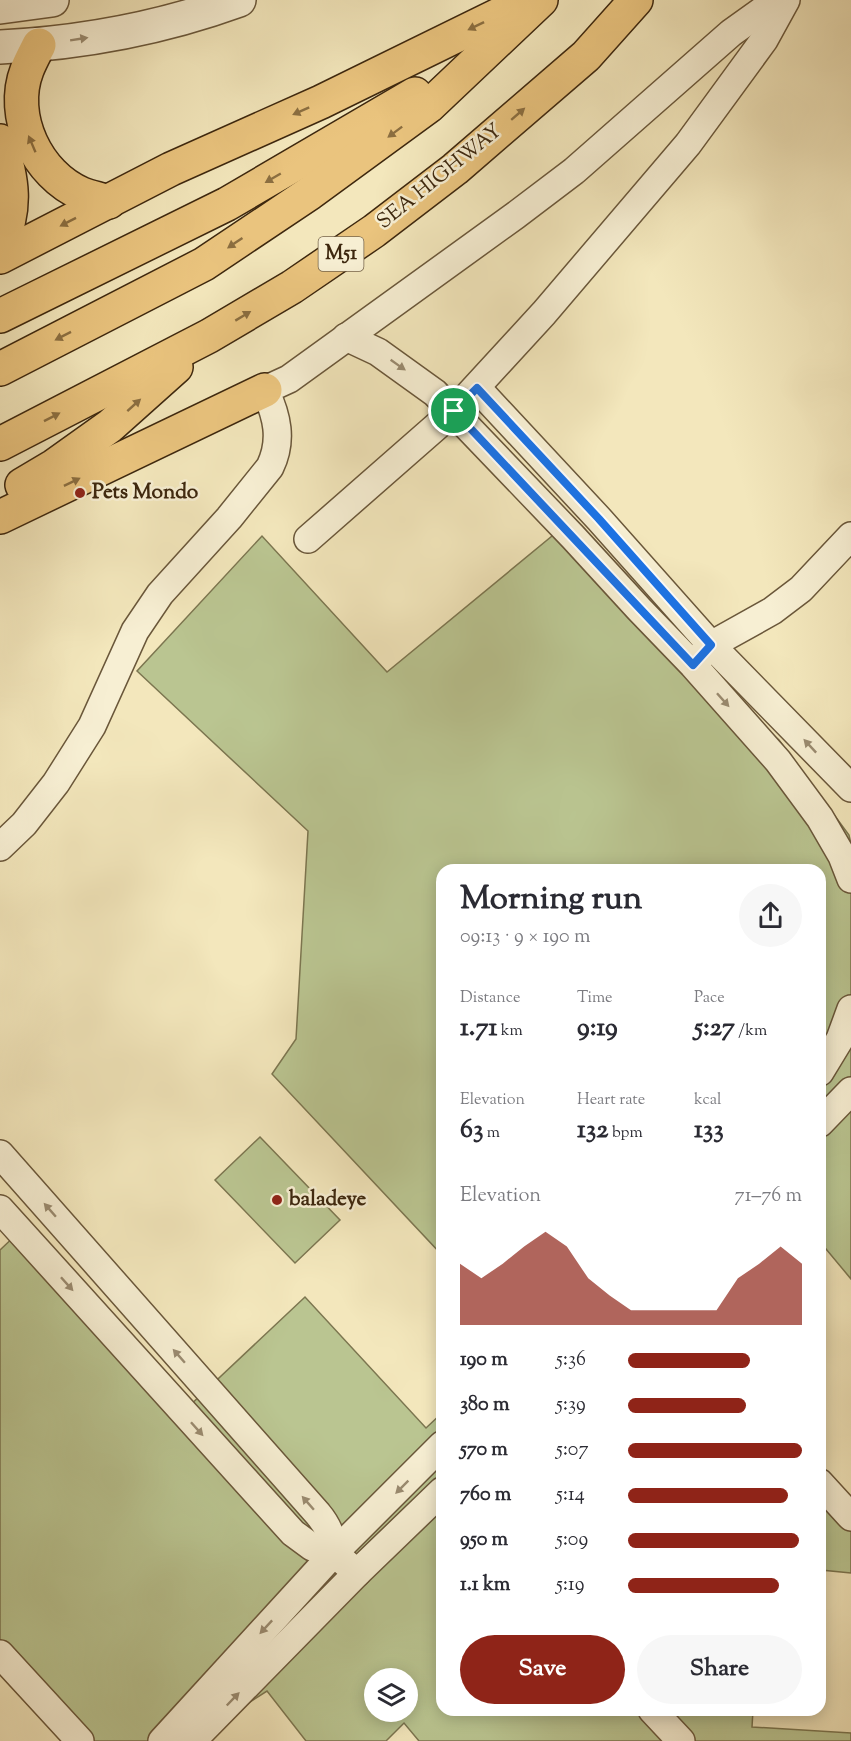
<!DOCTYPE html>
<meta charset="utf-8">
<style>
body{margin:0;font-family:"Sorts Mill Goudy",serif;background:#f7f7f7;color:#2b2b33;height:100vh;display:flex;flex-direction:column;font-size:22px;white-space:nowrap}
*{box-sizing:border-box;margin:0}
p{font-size:20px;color:#7c7c81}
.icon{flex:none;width:33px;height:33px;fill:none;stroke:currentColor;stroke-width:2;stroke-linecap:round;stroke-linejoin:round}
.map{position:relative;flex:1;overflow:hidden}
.panel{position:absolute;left:436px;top:864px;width:390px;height:852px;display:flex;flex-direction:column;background:#fff;border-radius:18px;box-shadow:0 3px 15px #0003}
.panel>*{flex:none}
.fabs{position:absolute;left:364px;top:1668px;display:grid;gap:12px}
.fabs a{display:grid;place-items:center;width:54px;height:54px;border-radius:50%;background:#fff;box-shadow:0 3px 15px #0003;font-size:30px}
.pin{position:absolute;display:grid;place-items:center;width:51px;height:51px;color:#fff;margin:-26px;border:3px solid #fff;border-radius:50%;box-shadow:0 2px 6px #0007}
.round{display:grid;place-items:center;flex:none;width:63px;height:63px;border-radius:32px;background:#f7f7f7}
.headline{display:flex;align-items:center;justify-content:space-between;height:102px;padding:0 24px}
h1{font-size:33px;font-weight:800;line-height:45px}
.stats{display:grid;grid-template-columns:repeat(3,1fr);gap:9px;height:102px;padding:6px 24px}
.stats div{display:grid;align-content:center}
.stats b{font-size:26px;font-weight:800}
.stats small{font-size:16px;font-weight:400}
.stats p{font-size:16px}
.chart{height:168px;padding:12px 24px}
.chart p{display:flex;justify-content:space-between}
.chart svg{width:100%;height:108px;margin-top:6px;fill:#8f2418;opacity:.7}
.button{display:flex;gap:12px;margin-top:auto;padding:12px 24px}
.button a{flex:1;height:69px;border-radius:36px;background:#8f2418;color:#fff;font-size:24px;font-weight:800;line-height:69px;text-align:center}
.button a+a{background:#f7f7f7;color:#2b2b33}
ul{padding:0 24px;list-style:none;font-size:20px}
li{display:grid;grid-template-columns:96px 72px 1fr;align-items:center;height:45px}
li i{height:15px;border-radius:8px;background:#8f2418}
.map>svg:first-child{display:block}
.green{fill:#bac591;stroke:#7c7650;stroke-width:1.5;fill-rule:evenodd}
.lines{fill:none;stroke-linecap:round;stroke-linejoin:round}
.minor-casing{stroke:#6a573a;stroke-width:30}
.tertiary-casing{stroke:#6a573a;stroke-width:36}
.motorway-casing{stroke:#3d270e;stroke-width:36}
.minor{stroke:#f7efd3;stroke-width:27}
.tertiary{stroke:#f7efd3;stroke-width:33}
.motorway{stroke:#eac47e;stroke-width:33}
.oneway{fill:#8b6e40}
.oneway2{fill:#9a8b70}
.route-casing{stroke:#fff;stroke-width:12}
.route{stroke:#1a73e8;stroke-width:8}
.poi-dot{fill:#8f2418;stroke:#f7efd3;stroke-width:2}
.labels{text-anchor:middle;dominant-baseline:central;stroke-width:5;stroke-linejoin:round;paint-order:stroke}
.shield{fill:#f7efd3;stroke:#756349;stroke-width:1.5}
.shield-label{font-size:20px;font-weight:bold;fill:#3d270e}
.street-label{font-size:21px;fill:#3d270e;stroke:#f7efd3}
.poi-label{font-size:21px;font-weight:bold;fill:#3d270e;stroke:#f7efd3;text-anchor:start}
</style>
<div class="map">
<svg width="851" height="1741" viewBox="0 0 851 1741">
<rect width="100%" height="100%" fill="#f3e7bc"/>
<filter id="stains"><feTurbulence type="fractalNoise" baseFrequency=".00333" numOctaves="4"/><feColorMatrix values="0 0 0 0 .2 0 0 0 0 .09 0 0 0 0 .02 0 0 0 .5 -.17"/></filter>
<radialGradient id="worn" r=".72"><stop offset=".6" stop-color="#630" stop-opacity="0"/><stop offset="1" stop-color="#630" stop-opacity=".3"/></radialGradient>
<!-- green -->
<g class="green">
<polygon points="563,527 693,665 779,740 849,835 851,844 851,1279 821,1243 820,870 442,870 442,1255 272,1074 296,1039 308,831 137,671 262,536 387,672"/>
<polygon points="260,1137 340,1220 295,1263 215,1180"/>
<path d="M20,1231l166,178 119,-112 121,131 16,-15v297h311l-1,17 99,6v8h-432l-15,-18 -18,18h-80l-39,-50 -77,50h-116l-74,-71v-420zM375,1678h33v34h-33z"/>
<polygon points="820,1469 851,1503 851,1573 821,1570"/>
</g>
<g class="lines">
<!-- minor casing -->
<g class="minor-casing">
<g id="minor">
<polyline points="346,337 378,352 435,393 573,537 639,609 693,665 778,761 820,818 842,856 851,879"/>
<polyline points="477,388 599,519 711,645 851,788"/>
<polyline points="308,539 454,411 544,313 688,144 764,40 786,0"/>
<polyline points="699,658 711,645 772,611 801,589 851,536"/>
<path d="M0,847l24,-23 32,-41 36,-57 43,-95 25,-37 69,-76 41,-51c13,-27 7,-51 -5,-77l24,-11 227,-164 58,-44 157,-138 46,-33"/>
<polyline points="820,1072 840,1039 851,1009"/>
<polyline points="820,1123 851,1091"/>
<path d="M0,1154l318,360c10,12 15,23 16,39"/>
<polyline points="0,1209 293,1533 312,1547 334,1553 357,1573"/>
<polyline points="820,1483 851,1517"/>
<polyline points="0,1654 80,1741"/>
<polyline points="652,1710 681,1741"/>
<polyline points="162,1741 334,1553 442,1445"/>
<polyline points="192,1741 357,1573 442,1491"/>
</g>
</g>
<!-- tertiary casing -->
<g class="tertiary-casing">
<g id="tertiary">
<polyline points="0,7 52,0"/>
<path d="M0,47c82,-4 162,-19 239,-47"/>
</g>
</g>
<!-- motorway casing -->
<g class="motorway-casing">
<g id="motorway">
<path d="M39,45c-4,8 -9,17 -12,25 -18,46 10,105 55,124 8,3 18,5 27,8"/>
<path d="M0,141c13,39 17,67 0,106"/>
<polyline points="0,257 171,169 321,102 527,1"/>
<polyline points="0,316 227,204 415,94"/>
<polyline points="0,369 204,264 310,193 429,106 541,0"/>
<polyline points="0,444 209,336 292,287 374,231 455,169 586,56 636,0"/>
<polyline points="22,485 54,466 110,426 176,367"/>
<polyline points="0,517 265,390"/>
</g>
</g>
<!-- minor -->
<use href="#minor" class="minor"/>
<!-- tertiary -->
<use href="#tertiary" class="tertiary"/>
<!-- motorway -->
<use href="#motorway" class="motorway"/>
</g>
<!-- one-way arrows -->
<defs><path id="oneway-solid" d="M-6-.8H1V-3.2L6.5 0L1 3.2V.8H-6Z" transform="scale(1.5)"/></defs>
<g class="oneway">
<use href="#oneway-solid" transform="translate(476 26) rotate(154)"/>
<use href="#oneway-solid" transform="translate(301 111) rotate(156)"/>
<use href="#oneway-solid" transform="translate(518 114) rotate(-41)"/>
<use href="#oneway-solid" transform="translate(395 132) rotate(143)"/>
<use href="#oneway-solid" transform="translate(32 144) rotate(-113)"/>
<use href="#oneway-solid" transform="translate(273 178) rotate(150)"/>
<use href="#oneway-solid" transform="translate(68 222) rotate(153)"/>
<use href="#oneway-solid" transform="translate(235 243) rotate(146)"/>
<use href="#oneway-solid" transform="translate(243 316) rotate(-31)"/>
<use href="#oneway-solid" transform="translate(63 336) rotate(153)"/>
<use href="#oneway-solid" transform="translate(134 405) rotate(-42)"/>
<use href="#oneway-solid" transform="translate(52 417) rotate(-27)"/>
<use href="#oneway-solid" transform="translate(72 482) rotate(-26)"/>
</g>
<g class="oneway2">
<use href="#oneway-solid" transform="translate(79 39) rotate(-9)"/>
<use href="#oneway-solid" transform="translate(398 365) rotate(35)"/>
<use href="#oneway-solid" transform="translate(723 700) rotate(48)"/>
<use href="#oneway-solid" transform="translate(810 746) rotate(-133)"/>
<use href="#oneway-solid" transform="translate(50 1210) rotate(-131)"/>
<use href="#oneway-solid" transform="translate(67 1284) rotate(48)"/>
<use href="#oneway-solid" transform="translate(179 1356) rotate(-131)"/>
<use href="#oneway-solid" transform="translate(197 1429) rotate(48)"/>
<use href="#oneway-solid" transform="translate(402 1487) rotate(135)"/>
<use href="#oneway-solid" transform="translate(308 1503) rotate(-131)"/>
<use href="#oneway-solid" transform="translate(266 1627) rotate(133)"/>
<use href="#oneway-solid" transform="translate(233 1699) rotate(-46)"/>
</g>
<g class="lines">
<!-- route casing -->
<g class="route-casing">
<polygon id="route" points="477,388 599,519 711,645 693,665 454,411"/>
</g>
<!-- route -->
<use href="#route" class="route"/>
</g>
<!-- markers -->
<g class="poi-dot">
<circle cx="80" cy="493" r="6"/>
<circle cx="277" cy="1200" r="6"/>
</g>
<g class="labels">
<!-- shield labels -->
<rect class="shield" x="318.5" y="237" width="45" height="34" rx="4.5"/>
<g class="shield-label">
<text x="341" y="254">M51</text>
</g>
<!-- street labels -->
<g class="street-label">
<text transform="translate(440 177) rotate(-39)">SEA HIGHWAY</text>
</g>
<!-- poi labels -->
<g class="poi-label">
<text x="92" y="493">Pets Mondo</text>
<text x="289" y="1200">baladeye</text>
</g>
</g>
<rect width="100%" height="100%" filter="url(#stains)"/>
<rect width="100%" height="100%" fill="url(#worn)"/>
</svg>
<div class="fabs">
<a><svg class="icon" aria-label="layers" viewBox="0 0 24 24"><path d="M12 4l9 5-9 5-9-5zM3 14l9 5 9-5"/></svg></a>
</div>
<div class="pin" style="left:454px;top:411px;background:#1e9e55"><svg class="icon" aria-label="arrive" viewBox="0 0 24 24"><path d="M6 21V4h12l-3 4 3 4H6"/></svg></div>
<section class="panel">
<div class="headline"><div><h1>Morning run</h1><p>09:13 · 9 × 190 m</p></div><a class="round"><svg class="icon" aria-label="share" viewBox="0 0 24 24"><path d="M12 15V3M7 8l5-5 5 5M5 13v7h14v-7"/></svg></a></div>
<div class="stats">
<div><p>Distance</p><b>1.71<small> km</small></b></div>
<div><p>Time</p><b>9:19</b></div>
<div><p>Pace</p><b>5:27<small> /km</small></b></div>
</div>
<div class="stats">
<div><p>Elevation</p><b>63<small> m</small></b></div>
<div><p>Heart rate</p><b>132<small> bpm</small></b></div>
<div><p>kcal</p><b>133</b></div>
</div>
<div class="chart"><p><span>Elevation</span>71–76 m</p>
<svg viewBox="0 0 160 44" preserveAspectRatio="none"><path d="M0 44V19L10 25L20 19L30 12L40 6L50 12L60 25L70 32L80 38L90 38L100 38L110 38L120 38L130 25L140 19L150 12L160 19V44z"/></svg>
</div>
<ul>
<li><b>190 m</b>5:36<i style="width:70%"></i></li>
<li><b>380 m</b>5:39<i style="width:68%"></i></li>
<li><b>570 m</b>5:07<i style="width:100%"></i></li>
<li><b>760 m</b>5:14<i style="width:92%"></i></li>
<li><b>950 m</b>5:09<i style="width:98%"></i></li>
<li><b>1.1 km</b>5:19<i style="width:87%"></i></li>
</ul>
<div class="button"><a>Save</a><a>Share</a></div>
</section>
</div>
